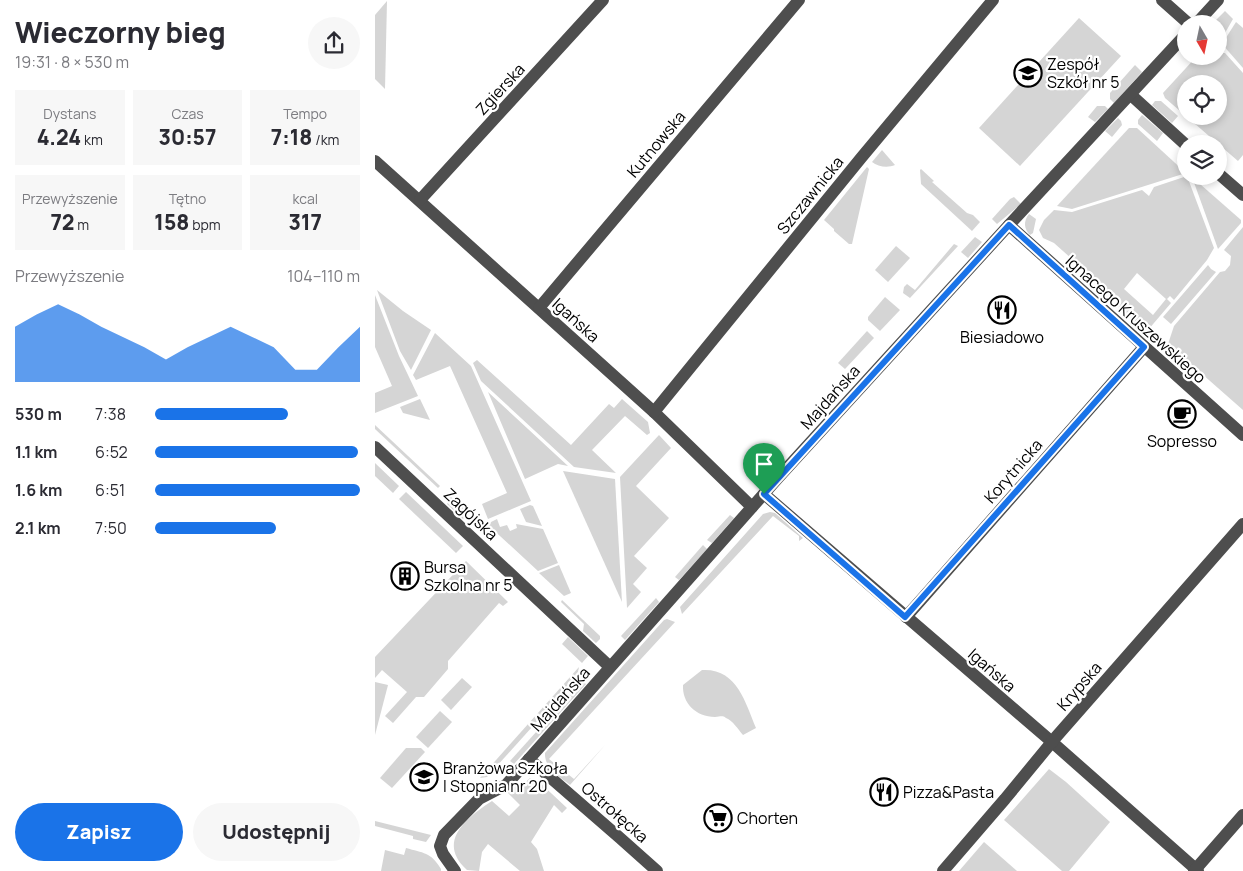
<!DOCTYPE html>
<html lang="pl">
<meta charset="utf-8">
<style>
body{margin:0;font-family:Manrope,sans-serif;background:#f7f7f7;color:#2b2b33;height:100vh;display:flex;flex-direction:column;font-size:19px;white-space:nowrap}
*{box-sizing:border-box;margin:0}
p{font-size:16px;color:#7c7c81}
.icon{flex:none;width:28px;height:28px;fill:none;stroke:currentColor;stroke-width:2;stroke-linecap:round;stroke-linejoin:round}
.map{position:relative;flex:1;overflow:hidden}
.details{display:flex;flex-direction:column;background:#fff;width:375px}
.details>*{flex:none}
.needle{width:32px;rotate:171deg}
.fabs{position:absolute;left:802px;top:15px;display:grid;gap:10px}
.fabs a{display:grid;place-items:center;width:50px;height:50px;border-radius:50%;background:#fff;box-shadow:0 2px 8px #0003;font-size:25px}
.pin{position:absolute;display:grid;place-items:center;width:42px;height:42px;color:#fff;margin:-51px -21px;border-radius:50% 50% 50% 0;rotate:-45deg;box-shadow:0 0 5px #0007}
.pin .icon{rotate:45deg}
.round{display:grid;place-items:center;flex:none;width:52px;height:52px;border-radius:26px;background:#f7f7f7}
.summary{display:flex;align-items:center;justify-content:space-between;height:85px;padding:0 15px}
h1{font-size:28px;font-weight:800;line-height:38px}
.stats{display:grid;grid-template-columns:repeat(3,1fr);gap:8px;height:85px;padding:5px 15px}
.stats div{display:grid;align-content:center;border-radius:0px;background:#f7f7f7;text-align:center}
.stats b{font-size:21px;font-weight:800}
.stats small{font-size:14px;font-weight:400}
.stats p{font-size:14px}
.chart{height:140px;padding:10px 15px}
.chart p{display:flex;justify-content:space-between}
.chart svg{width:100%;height:90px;margin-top:5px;fill:#1a73e8;opacity:.7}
.action{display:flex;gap:10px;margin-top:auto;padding:10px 15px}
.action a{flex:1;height:58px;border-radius:30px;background:#1a73e8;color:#fff;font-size:20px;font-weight:800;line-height:58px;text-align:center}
.action a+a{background:#f7f7f7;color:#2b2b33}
ul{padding:0 15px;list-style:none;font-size:16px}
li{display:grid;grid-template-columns:80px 60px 1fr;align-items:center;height:38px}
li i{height:12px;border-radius:6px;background:#1a73e8}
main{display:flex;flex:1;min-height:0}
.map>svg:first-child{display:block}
.green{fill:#d5d5d5;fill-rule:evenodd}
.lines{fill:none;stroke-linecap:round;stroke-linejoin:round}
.minor{stroke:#4e4e4e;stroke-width:12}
.route-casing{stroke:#fff;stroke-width:10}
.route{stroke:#1a73e8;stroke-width:6}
.labels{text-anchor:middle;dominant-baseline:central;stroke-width:4.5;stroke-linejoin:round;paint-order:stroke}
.poi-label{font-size:16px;fill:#000;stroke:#fff;text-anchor:start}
.street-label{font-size:16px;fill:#000;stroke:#fff}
</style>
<main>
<section class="details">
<div class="summary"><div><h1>Wieczorny bieg</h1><p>19:31 · 8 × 530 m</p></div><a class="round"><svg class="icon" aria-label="share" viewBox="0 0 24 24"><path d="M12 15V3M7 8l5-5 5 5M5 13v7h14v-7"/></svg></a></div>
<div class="stats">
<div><p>Dystans</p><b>4.24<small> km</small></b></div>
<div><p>Czas</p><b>30:57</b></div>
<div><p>Tempo</p><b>7:18<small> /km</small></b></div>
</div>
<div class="stats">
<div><p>Przewyższenie</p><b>72<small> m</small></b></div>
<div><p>Tętno</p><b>158<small> bpm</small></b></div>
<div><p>kcal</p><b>317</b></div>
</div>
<div class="chart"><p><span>Przewyższenie</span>104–110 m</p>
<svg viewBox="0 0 160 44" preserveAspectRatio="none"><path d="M0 44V17L10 11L20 6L30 11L40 17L50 22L60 27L70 33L80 27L90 22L100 17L110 22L120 27L130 38L140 38L150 27L160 17V44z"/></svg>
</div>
<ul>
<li><b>530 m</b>7:38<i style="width:65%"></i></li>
<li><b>1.1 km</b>6:52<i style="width:99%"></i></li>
<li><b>1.6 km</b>6:51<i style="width:100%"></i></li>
<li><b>2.1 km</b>7:50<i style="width:59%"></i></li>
</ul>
<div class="action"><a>Zapisz</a><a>Udostępnij</a></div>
</section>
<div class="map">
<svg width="868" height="871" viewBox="0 0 868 871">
<rect width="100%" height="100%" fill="#fff"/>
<!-- green -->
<g class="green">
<polygon points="12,1 10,89 0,79 0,15"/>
<polygon points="850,11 858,19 846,40 844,34 844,24 840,24 839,22"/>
<polygon points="704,18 746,56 645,166 604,128"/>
<polygon points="861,22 868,28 868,68 847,44"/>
<path d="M844,53h6l18,20v82l-5,6 -73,-63 -2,-5 34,-37 10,4h6l3,-4h3zM811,84h33v32h-33z"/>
<polygon points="760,65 767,72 739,103 735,99 735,93"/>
<polygon points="780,101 786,101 803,116 797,123 777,105"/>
<polygon points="722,106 730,106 733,109 720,122 713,117"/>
<polygon points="767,115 788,133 782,141 763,124 763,120"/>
<polygon points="743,118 746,121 747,125 737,137 730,131"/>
<polygon points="754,128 762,128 811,173 697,209 682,206"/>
<path d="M507,150l13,15c-7,3 -17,2 -23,-3z"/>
<polygon points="492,167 494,169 477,244 474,244 459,231 459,229 449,220"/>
<polygon points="546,169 559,181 557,182 592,213 598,215 605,222 597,231 546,184 545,170"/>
<path d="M812,176l27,72 -7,12 -33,40 -4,-4 -3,3 4,4 -23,27 -5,-1 -25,-22 1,-6 -65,-58 -11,-5 -4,-8 5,-10 10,-10 18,2 70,-22 7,6 5,-9zM762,273l29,26 -13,16 -29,-26z"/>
<polygon points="817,177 866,220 866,223 843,249"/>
<polygon points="639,197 646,204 622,224 617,219 635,199"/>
<path d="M654,214l7,5 -3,14 -3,2c-6,-6 -7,-14 -1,-21z"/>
<polygon points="868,227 868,410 793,344 799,326 845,272 850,271 855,265 856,256 849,250"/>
<polygon points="600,237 607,242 593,258 586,252"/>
<polygon points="579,244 583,246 535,298 528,293 529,287 532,284 540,290"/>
<polygon points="521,246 535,258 513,282 500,270"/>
<polygon points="833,265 836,269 841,272 796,324 788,317"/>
<polygon points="2,290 28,311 56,330 36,370 25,351"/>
<polygon points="0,295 24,356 43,396 0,413 0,393 17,386 0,347"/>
<polygon points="510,297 525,310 505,331 493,320 493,317"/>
<polygon points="492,331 499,338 470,369 463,363"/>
<polygon points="60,333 96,366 156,501 113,519 107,504 132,493 75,366 41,380 38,375"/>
<polygon points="102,360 196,445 234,404 239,408 247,399 273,422 275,433 272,435 250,416 217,450 241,473 199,467 106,381 98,363"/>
<polygon points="113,392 193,466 183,464 150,479"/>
<polygon points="45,399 55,420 28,413 25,407"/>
<polygon points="0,425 65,486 63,488 0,429"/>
<polygon points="284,435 296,448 261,486 294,518 259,556 272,568 258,584 266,592 252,608 245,477"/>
<polygon points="0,463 24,486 18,493 0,476"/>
<polygon points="188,471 240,479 247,602"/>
<polygon points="31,492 88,546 81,553 24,499"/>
<polygon points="75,496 91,510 92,515 88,519 72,504"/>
<polygon points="155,505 158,506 167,526 151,522 145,509"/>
<polygon points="395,512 400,513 428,538 424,541 424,536 398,516 307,614 305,607 380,523 388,514"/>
<polygon points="355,515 359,518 337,543 332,540"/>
<polygon points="122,519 125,527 132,525 135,531 142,528 141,524 168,529 183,563 163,571 112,524"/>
<polygon points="328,545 332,549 304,580 300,577"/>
<polygon points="91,561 133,602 128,606 124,603 73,661 73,669 49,697 41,697 18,723 10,716 32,692 7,670 0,678 0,657"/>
<polygon points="184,565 196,593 189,596 164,573"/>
<polygon points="281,598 284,602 250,640 246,636"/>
<polygon points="187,600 225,636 225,639 221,643 208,631 209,624 186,602"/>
<path d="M292,619l8,3 -126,137 25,20 32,-35 -36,41c-10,-8 -26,-17 -25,-32l119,-133z"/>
<polygon points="193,637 213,656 207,663 187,644"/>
<polygon points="204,667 202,677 112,777 105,778"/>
<path d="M327,670c35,-2 43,32 54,58l-13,7c-5,-6 -10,-14 -17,-17 -4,-3 -6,-1 -11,-1 -19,0 -33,-14 -32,-32z"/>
<polygon points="87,678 97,687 76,710 66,700"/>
<polygon points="207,681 211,684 139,764 135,761"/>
<polygon points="0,682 13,685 0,735"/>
<polygon points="65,711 77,722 53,748 41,737"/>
<polygon points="31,748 46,748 50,752 17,788 5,778"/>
<polygon points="674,769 691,782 735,822 694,871 687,871 629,820"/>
<path d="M155,778l6,1 31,29 -5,5 -8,-8 -23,37 6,7 7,22h-24l-32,-27 -6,8 -3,19 -12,-1c-31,-28 -1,-52 25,-69l17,15 11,-11 -12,-12 11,-11 3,3z"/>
<polygon points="0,821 56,835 51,842 38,839 38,836 0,826"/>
<polygon points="609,842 642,871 584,871"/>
<path d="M31,848c17,5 25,4 35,21v2h-60l4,-21 19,5z"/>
</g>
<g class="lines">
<!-- minor -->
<g class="minor">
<polyline points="787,0 814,24"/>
<polyline points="821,24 843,0"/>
<polyline points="756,95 811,145"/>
<polyline points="0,161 279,412 377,507"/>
<polyline points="844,174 868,195"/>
<polyline points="45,200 228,0"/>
<polyline points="634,225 868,435"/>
<polyline points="164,308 424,0"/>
<polyline points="279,412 486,158 618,0"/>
<polyline points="0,447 235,667"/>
<polyline points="389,494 677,742 823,871"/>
<polyline points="531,617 769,347"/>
<polyline points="154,759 245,838 282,871"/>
<polyline points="80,871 68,854 65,846 69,835 104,799 131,785 402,479 634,225 811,34"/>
<polyline points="568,871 630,799 681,737 868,524"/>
<polyline points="819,871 868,815"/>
</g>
</g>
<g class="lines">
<!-- route casing -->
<g class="route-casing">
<polygon id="route" points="634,225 769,347 530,617 389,494"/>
</g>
<!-- route -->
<use href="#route" class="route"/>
</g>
<!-- icons -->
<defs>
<g id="school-ring" transform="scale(1.4375)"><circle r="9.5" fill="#fff" stroke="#000" stroke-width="1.5"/><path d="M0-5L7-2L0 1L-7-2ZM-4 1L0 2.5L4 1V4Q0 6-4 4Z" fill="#000"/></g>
<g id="restaurant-ring" transform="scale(1.4375)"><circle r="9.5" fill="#fff" stroke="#000" stroke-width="1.5"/><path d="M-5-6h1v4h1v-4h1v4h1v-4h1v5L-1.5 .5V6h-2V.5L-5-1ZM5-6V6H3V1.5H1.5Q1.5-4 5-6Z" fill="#000"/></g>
<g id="cafe-ring" transform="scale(1.4375)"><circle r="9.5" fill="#fff" stroke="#000" stroke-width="1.5"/><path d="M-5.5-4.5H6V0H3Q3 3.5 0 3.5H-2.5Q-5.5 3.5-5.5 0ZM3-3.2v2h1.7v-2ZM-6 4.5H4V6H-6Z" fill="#000"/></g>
<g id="building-ring" transform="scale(1.4375)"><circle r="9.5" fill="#fff" stroke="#000" stroke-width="1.5"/><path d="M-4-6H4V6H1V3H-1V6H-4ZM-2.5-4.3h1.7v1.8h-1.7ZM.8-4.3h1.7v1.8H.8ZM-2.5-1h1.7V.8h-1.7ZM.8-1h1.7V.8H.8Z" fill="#000"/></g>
<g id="supermarket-ring" transform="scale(1.4375)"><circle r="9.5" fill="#fff" stroke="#000" stroke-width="1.5"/><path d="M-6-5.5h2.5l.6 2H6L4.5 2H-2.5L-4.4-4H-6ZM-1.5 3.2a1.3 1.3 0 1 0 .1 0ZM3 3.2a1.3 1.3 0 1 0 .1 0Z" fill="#000"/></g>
</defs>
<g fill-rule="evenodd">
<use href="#school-ring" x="653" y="73"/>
<use href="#restaurant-ring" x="627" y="310"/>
<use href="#cafe-ring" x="807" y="414"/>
<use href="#building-ring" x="30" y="576"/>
<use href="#school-ring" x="49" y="777"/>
<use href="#restaurant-ring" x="509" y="792"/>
<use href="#supermarket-ring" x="343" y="818"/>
</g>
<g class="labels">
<!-- poi labels -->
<g class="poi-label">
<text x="672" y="64">Zespół<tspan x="672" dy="18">Szkół nr 5</tspan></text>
<text x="627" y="337" text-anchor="middle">Biesiadowo</text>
<text x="807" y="441" text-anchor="middle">Sopresso</text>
<text x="49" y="567">Bursa<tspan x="49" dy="18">Szkolna nr 5</tspan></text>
<text x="68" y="768">Branżowa Szkoła<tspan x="68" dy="18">I Stopnia nr 20</tspan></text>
<text x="528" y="792">Pizza&amp;Pasta</text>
<text x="362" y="818">Chorten</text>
</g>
<!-- street labels -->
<g class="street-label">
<text transform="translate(125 89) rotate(-47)">Zgierska</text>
<text transform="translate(281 144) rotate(-50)">Kutnowska</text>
<text transform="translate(435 195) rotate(-51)">Szczawnicka</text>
<text transform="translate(761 319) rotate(42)">Ignacego Kruszewskiego</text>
<text transform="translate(201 320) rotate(42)">Igańska</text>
<text transform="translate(455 397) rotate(-48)">Majdańska</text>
<text transform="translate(638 471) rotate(-49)">Korytnicka</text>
<text transform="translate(96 514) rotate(43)">Zagójska</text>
<text transform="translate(617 670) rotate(41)">Igańska</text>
<text transform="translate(704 686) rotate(-49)">Krypska</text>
<text transform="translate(185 699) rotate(-48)">Majdańska</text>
<text transform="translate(240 812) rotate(41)">Ostrołęcka</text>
</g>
</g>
</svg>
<div class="fabs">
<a><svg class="needle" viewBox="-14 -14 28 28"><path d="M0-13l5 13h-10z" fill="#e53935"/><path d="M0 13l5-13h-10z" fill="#7c7c81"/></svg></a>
<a><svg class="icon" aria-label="locate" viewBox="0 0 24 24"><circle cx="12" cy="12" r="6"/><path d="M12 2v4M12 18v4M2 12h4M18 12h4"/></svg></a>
<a><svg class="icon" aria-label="layers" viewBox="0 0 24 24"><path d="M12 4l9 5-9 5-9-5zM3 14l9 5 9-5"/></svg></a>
</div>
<div class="pin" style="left:389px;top:494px;background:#1e9e55"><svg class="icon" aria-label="arrive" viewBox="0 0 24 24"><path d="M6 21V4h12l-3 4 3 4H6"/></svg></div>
</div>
</main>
